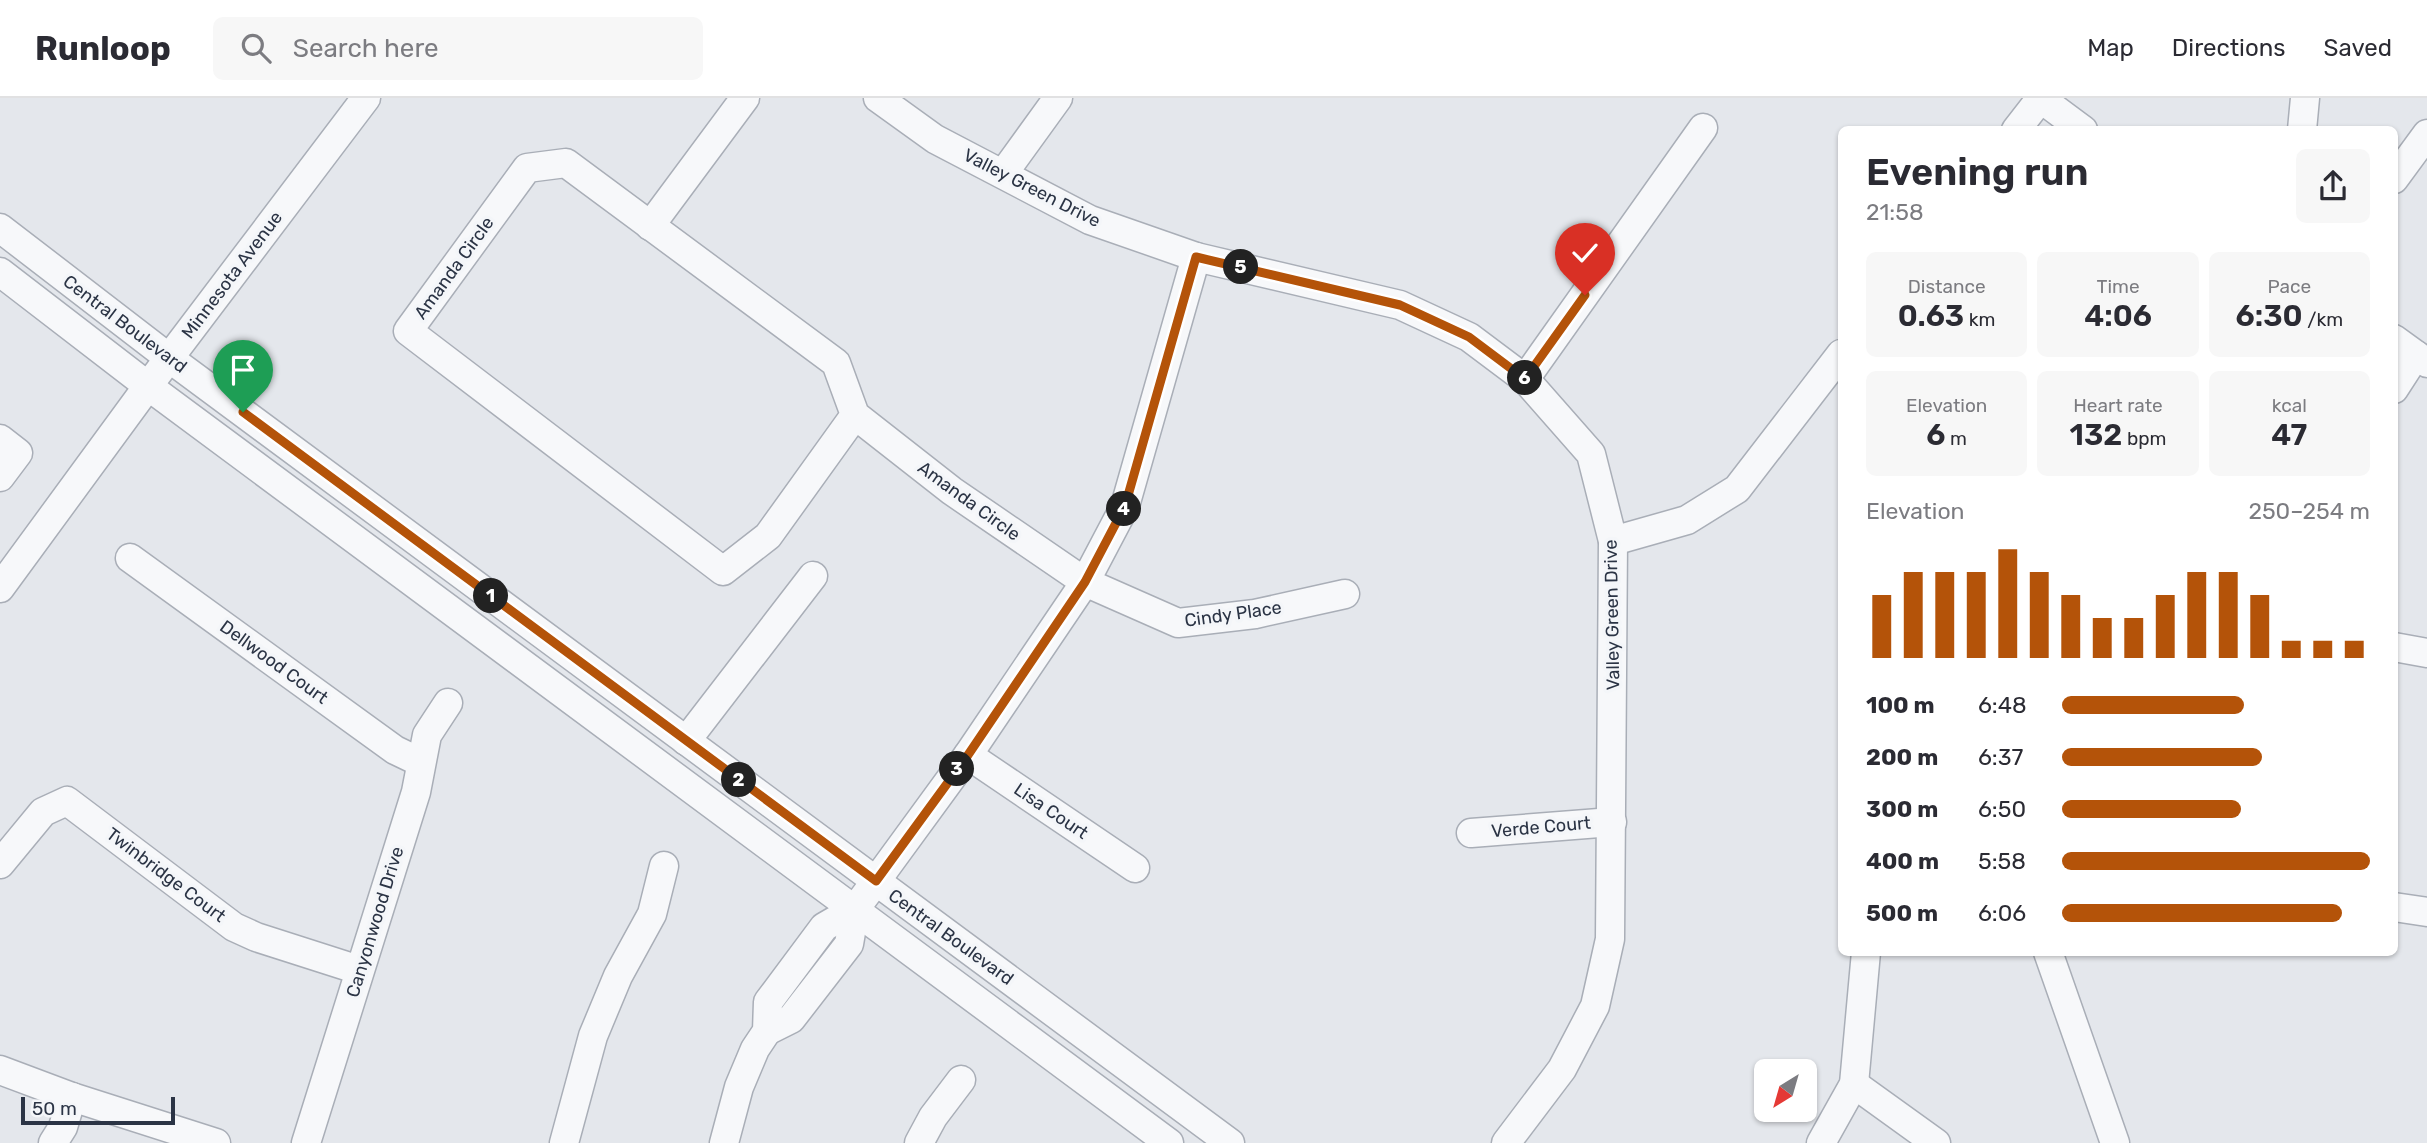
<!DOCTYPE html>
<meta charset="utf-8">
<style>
body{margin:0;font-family:Rubik,sans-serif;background:#f7f7f7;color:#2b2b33;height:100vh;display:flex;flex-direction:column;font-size:26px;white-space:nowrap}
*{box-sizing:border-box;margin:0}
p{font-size:23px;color:#7c7c81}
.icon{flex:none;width:38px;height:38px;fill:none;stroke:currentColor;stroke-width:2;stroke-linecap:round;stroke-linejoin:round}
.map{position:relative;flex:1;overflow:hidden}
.sheet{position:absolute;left:1838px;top:28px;width:560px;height:830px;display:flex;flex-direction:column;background:#fff;border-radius:10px;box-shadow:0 2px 5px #0004}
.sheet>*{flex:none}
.needle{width:46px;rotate:217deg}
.tools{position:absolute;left:1754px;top:961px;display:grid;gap:14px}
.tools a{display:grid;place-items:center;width:63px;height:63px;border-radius:10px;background:#fff;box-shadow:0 2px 5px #0004;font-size:35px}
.scale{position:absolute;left:21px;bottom:18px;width:154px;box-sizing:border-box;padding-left:7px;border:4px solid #2b3445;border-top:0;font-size:19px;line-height:24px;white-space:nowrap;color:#2b3445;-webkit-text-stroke:5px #f4f6f9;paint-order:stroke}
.pin{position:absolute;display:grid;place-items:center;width:60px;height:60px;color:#fff;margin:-72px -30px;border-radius:50% 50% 50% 0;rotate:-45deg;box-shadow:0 0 7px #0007}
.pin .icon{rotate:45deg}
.km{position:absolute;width:35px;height:35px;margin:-18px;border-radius:50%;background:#222;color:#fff;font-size:19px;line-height:35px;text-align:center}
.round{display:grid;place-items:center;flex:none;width:74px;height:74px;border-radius:10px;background:#f7f7f7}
.head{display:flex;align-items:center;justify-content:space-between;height:119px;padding:0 28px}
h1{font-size:38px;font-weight:600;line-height:52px}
.metrics{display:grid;grid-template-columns:repeat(3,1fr);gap:10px;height:119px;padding:7px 28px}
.metrics div{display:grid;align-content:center;border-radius:10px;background:#f7f7f7;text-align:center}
.metrics b{font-size:30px;font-weight:600}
.metrics small{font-size:19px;font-weight:400}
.metrics p{font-size:19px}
.chart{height:196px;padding:14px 28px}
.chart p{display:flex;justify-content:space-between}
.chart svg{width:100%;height:126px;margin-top:7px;stroke:#b45309;stroke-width:6}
ul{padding:0 28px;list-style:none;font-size:23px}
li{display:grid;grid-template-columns:112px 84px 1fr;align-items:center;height:52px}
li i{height:18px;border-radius:9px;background:#b45309}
header{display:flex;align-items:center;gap:42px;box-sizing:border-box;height:98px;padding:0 35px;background:#fff;border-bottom:2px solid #e1e1e2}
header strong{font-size:33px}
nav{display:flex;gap:38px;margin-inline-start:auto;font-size:24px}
.search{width:490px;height:63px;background:#f7f7f7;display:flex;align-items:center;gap:18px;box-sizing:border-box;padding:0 24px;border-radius:10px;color:#7c7c81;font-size:26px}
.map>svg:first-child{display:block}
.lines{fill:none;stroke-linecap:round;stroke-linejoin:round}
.minor-casing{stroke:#a9aeb7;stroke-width:31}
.minor{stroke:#f7f8fa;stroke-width:28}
.route-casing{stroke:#fff;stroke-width:14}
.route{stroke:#b45309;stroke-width:9}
.labels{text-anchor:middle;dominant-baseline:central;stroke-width:7;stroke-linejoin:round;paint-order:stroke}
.street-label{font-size:18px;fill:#2b3445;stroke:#f4f6f9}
</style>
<header>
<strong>Runloop</strong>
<div class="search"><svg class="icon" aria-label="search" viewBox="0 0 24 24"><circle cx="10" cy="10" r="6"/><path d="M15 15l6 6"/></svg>Search here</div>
<nav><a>Map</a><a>Directions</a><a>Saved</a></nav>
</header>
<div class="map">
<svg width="2427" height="1045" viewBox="0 0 2427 1045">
<rect width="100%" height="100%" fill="#e4e7ec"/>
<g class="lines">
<!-- minor casing -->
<g class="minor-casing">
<g id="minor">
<polyline points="878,0 935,41 1090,122 1196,159 1400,207 1469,239 1525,281 1591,356 1613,443 1610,841 1595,908 1562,971 1506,1045"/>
<polyline points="2040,0 2083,32"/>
<polyline points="2016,32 2041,0"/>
<polyline points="2302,32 2305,0"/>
<polyline points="1003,76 1058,0"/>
<polyline points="2394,81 2427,36"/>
<polyline points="650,128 745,0"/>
<polyline points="0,130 169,260 1230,1045"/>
<polyline points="0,174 148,288 1169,1045"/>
<polyline points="2394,241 2427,265"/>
<polyline points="1525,281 1703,30"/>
<polyline points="2394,291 2416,257"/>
<polyline points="855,317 768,438 723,473 408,233 527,70 566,65 836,265 855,317 952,393 1085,484 1178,525 1255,516 1345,496"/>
<polyline points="0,341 18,355 0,379"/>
<polyline points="1613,443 1687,422 1737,391 1841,256"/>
<polyline points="130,460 395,652 420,664"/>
<polyline points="0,490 148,288 366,0"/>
<polyline points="2394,549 2427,555"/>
<polyline points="686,643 813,478"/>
<polyline points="968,657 1135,770"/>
<polyline points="1471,735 1612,724"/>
<polyline points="0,766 43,714 67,703 234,829 256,839 359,872"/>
<polyline points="2394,809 2427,814"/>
<polyline points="2048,854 2115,1045"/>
<polyline points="767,933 791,921 849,846 855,811"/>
<polyline points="0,972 72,999 216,1045"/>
<polyline points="1854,986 1936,1045"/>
<polyline points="53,1045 63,1029 72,999"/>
<polyline points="306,1045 416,694 427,637 448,605"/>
<polyline points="564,1045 593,938 618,878 652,816 664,768"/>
<polyline points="724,1045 739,989 755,951 767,933 768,904 824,829 855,811 876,783 968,657 1085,484 1125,408 1196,159"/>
<polyline points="919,1045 933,1019 961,982"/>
<polyline points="1821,1045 1854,986 1866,854"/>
</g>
</g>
<!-- minor -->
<use href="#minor" class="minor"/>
</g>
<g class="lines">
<!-- route casing -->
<g class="route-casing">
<polyline id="route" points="243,314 876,783 968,657 1085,484 1125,408 1196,159 1400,207 1469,239 1525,281 1585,197"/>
</g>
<!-- route -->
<use href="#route" class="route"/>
</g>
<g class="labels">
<!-- street labels -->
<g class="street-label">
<text transform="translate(1032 90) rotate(27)">Valley Green Drive</text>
<text transform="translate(454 170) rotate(-54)">Amanda Circle</text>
<text transform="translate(232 177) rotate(-53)">Minnesota Avenue</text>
<text transform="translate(125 226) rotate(37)">Central Boulevard</text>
<text transform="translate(969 403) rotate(36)">Amanda Circle</text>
<text transform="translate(1233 516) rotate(-8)">Cindy Place</text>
<text transform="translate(1612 517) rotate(-91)">Valley Green Drive</text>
<text transform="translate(274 564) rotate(36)">Dellwood Court</text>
<text transform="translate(1051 713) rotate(34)">Lisa Court</text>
<text transform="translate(1541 729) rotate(-5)">Verde Court</text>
<text transform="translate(166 777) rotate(37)">Twinbridge Court</text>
<text transform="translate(375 824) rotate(-73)">Canyonwood Drive</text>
<text transform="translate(951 839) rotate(36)">Central Boulevard</text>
</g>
</g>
</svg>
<div class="tools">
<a><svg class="needle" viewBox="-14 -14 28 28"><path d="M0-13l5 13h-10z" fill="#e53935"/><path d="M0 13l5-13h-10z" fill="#7c7c81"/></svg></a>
</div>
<div class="scale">50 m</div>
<div class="pin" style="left:243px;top:314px;background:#1e9e55"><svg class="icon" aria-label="arrive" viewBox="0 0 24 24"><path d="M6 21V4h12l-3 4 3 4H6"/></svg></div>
<div class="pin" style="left:1585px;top:197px;background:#d93025"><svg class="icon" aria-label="check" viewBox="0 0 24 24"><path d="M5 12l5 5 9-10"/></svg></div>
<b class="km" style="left:491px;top:498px">1</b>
<b class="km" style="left:739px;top:682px">2</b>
<b class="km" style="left:957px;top:671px">3</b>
<b class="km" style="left:1124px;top:411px">4</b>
<b class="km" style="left:1241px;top:169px">5</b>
<b class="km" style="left:1525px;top:280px">6</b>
<section class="sheet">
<div class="head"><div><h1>Evening run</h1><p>21:58</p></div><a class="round"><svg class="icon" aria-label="share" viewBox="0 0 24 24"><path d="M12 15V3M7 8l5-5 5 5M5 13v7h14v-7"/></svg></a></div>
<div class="metrics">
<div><p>Distance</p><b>0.63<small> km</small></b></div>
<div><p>Time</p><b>4:06</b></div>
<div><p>Pace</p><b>6:30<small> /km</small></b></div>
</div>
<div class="metrics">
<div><p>Elevation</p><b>6<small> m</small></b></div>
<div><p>Heart rate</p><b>132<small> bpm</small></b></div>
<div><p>kcal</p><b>47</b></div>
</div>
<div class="chart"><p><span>Elevation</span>250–254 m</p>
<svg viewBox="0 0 160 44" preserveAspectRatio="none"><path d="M5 44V22M15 44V14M25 44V14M35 44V14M45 44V6M55 44V14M65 44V22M75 44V30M85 44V30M95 44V22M105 44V14M115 44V14M125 44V22M135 44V38M145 44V38M155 44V38"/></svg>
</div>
<ul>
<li><b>100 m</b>6:48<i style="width:59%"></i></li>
<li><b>200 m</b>6:37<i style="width:65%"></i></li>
<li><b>300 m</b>6:50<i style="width:58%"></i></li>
<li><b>400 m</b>5:58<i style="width:100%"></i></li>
<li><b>500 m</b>6:06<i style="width:91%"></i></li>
</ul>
</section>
</div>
